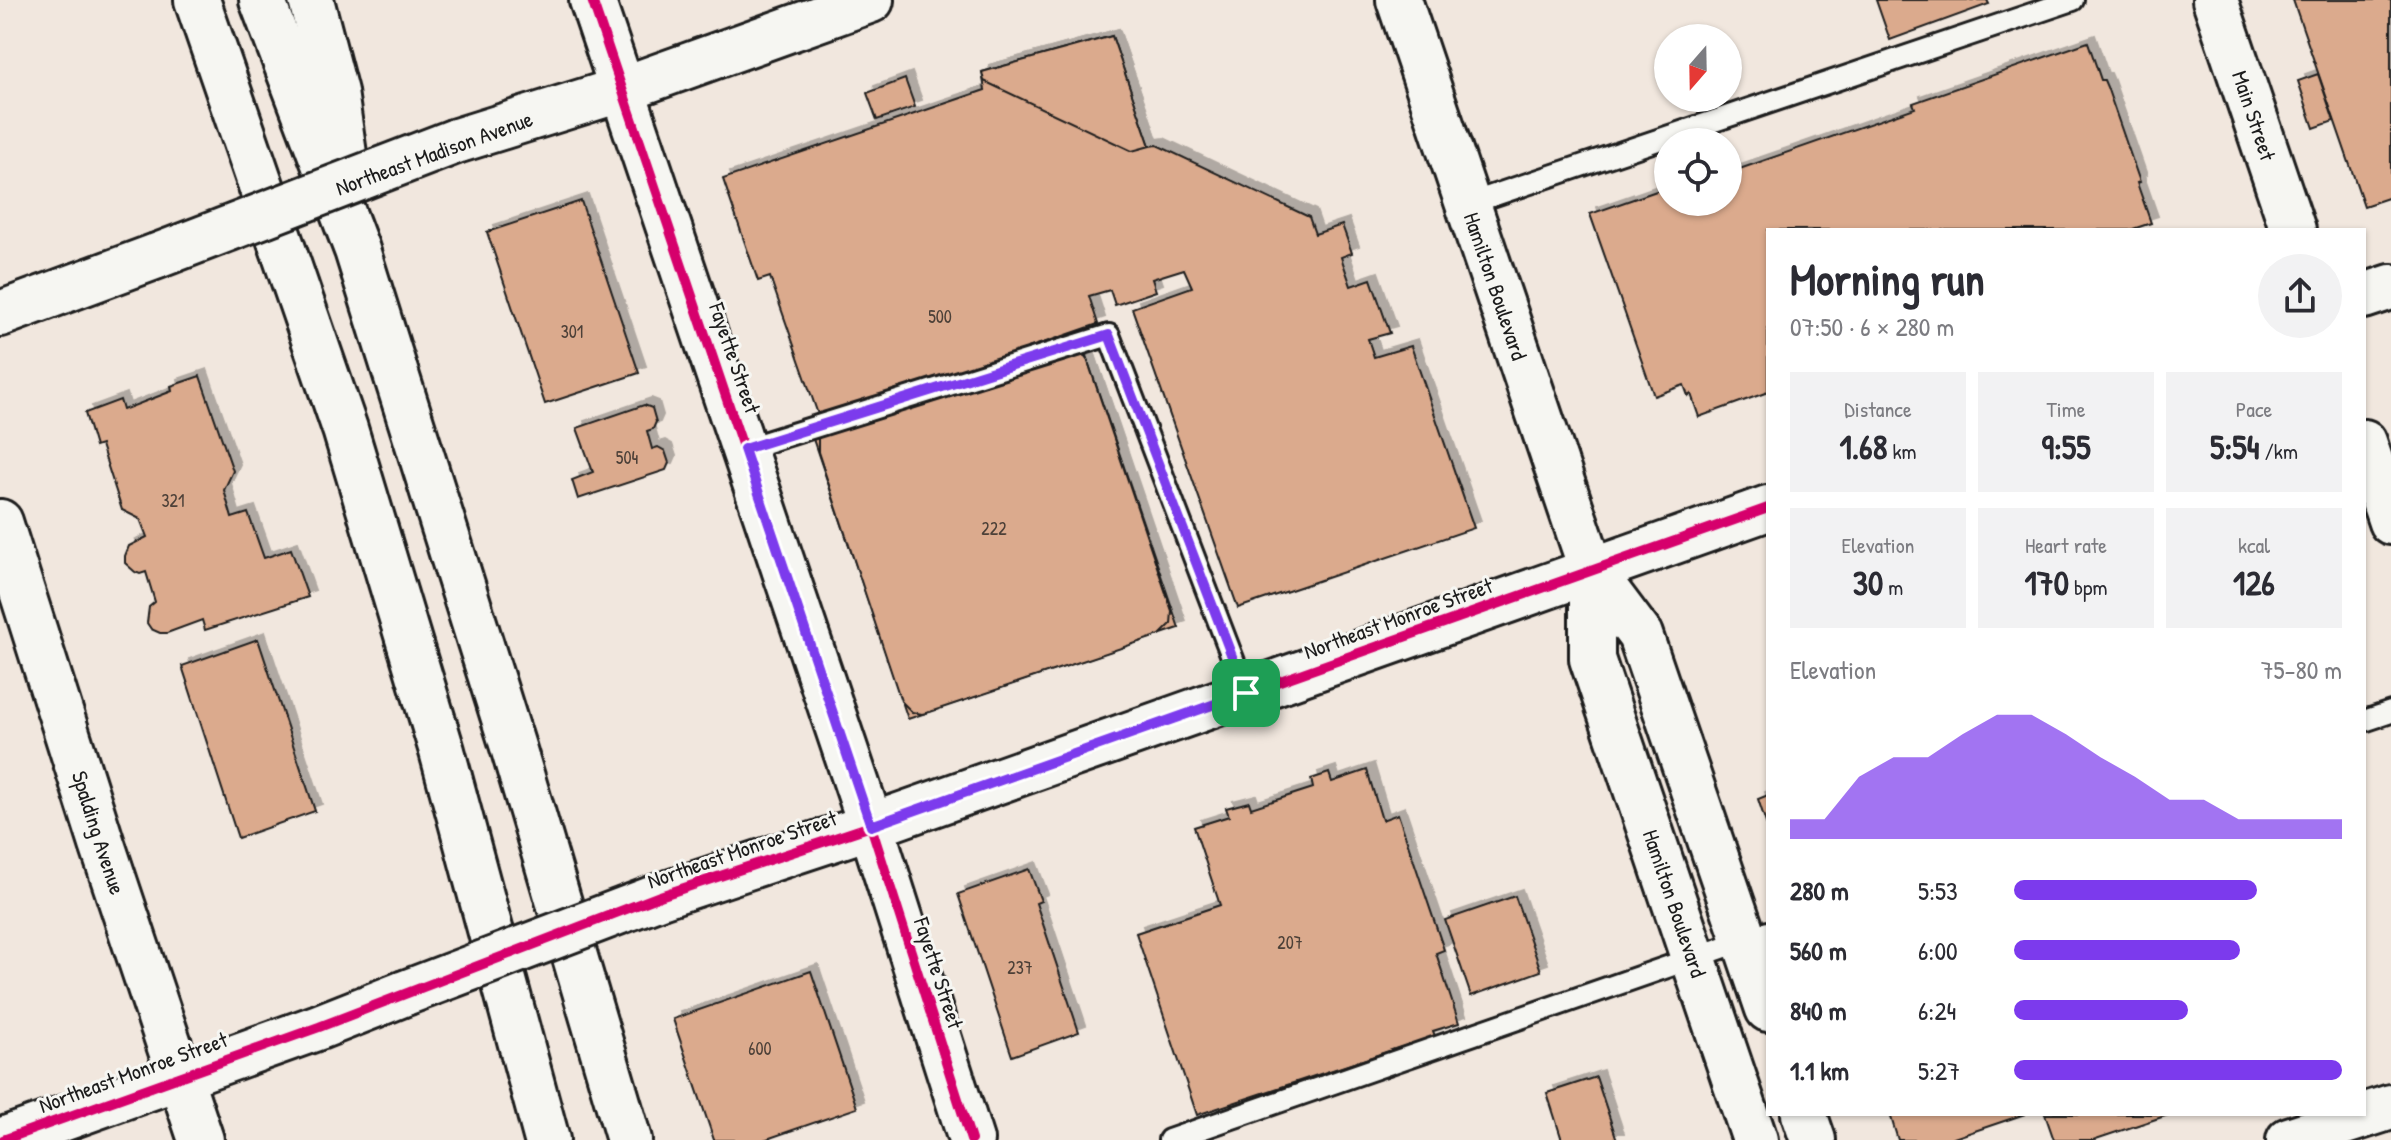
<!DOCTYPE html>
<meta charset="utf-8">
<style>
body{margin:0;font-family:"Patrick Hand",sans-serif;background:#f2f2f3;color:#2b2b33;height:100vh;display:flex;flex-direction:column;font-size:30px;white-space:nowrap}
*{box-sizing:border-box;margin:0}
p{font-size:26px;color:#7c7c81}
.icon{flex:none;width:44px;height:44px;fill:none;stroke:currentColor;stroke-width:2;stroke-linecap:round;stroke-linejoin:round}
.map{position:relative;flex:1;overflow:hidden}
.drawer{position:absolute;left:1766px;top:228px;width:600px;height:888px;display:flex;flex-direction:column;background:#fff;border-radius:0px;box-shadow:0 2px 6px #0004}
.drawer>*{flex:none}
.needle{width:52px;rotate:200deg}
.buttons{position:absolute;left:1654px;top:24px;display:grid;gap:16px}
.buttons a{display:grid;place-items:center;width:88px;height:88px;border-radius:50%;background:#fff;box-shadow:0 2px 6px #0004;font-size:40px}
.pin{position:absolute;display:grid;place-items:center;width:68px;height:68px;color:#fff;margin:-34px;border-radius:16px;box-shadow:0 4px 12px #0006}
.round{display:grid;place-items:center;flex:none;width:84px;height:84px;border-radius:42px;background:#f2f2f3}
.headline{display:flex;align-items:center;justify-content:space-between;height:136px;padding:0 24px}
h1{font-size:44px;font-weight:700;line-height:60px}
.stats{display:grid;grid-template-columns:repeat(3,1fr);gap:12px;height:136px;padding:8px 24px}
.stats div{display:grid;align-content:center;border-radius:0px;background:#f2f2f3;text-align:center}
.stats b{font-size:34px;font-weight:700}
.stats small{font-size:22px;font-weight:400}
.stats p{font-size:22px}
.chart{height:224px;padding:16px 24px}
.chart p{display:flex;justify-content:space-between}
.chart svg{width:100%;height:144px;margin-top:8px;fill:#7c3aed;opacity:.7}
ul{padding:0 24px;list-style:none;font-size:26px}
li{display:grid;grid-template-columns:128px 96px 1fr;align-items:center;height:60px}
li i{height:20px;border-radius:10px;background:#7c3aed}
.map>svg:first-child{display:block}
.building{fill:#dbaa8d;stroke:#1c1c1c;stroke-width:2;filter:url(#shadow)}
.lines{fill:none;stroke-linecap:round;stroke-linejoin:round}
.service-casing{stroke:#1c1c1c;stroke-width:26}
.tertiary-casing{stroke:#1c1c1c;stroke-width:50}
.secondary-casing{stroke:#1c1c1c;stroke-width:50}
.primary-casing{stroke:#1c1c1c;stroke-width:50}
.motorway-casing{stroke:#1c1c1c;stroke-width:50}
.service{stroke:#f6f6f2;stroke-width:20}
.tertiary{stroke:#f6f6f2;stroke-width:44}
.secondary{stroke:#f6f6f2;stroke-width:44}
.primary{stroke:#f6f6f2;stroke-width:44}
.motorway{stroke:#f6f6f2;stroke-width:44}
.tertiary-bridge-casing{stroke:#1c1c1c;stroke-width:50;stroke-linecap:butt}
.tertiary-bridge{stroke:#f6f6f2;stroke-width:44}
.cycleway-casing{stroke:#f6f6f2;stroke-width:15}
.cycleway{stroke:#d6006c;stroke-width:10}
.route-casing{stroke:#fff;stroke-width:16}
.route{stroke:#7c3aed;stroke-width:10}
.labels{text-anchor:middle;dominant-baseline:central;stroke-width:6;stroke-linejoin:round;paint-order:stroke}
.number-label{font-size:18px;fill:#4c4038}
.street-label{font-size:22px;fill:#1c1c1c;stroke:#f6f6f2}
</style>
<div class="map">
<svg width="2391" height="1140" viewBox="0 0 2391 1140">
<defs>
<filter id="shadow"><feDropShadow dx="7" dy="-7" stdDeviation="0" flood-color="#0004"/></filter>
</defs>
<rect width="100%" height="100%" fill="#f1e7de"/>
<filter id="ink" filterUnits="userSpaceOnUse"><feTurbulence type="fractalNoise" baseFrequency=".0125" numOctaves="2"/><feDisplacementMap in="SourceGraphic" scale="16" xChannelSelector="R" yChannelSelector="G"/><feConvolveMatrix kernelMatrix="1 2 1 2 8 2 1 2 1" color-interpolation-filters="sRGB"/></filter>
<g filter="url(#ink)">
<!-- building -->
<g class="building">
<polygon points="1876,0 1987,0 1989,4 1890,40"/>
<polygon points="2293,0 2391,0 2391,197 2364,206"/>
<polygon points="1112,36 1150,146 1157,145 1309,217 1315,234 1342,225 1352,253 1341,257 1351,286 1371,279 1390,333 1368,339 1374,357 1411,346 1474,528 1238,608 1132,308 1192,287 1184,269 1152,279 1156,291 1115,305 1110,290 1089,296 1098,324 820,420 770,277 758,281 723,179 985,90 982,72"/>
<polygon points="1112,36 1150,146 1132,151 984,81 982,72"/>
<polygon points="2088,42 2101,80 2104,80 2107,87 2140,182 2137,183 2151,223 2130,230 1768,230 1768,392 1699,417 1691,394 1688,396 1684,385 1654,396 1590,214 1668,187 1668,202 1728,202 1728,173 1915,108 1913,103"/>
<polygon points="2318,74 2334,121 2314,128 2298,81"/>
<polygon points="905,79 915,107 877,120 867,93"/>
<polygon points="581,201 639,373 545,404 487,232"/>
<polygon points="1081,341 1179,628 908,719 811,433"/>
<polygon points="1080,350 1087,359 1172,611 1171,624 1160,635 930,712 922,714 912,712 901,701 818,452 818,439 820,435"/>
<polygon points="200,376 233,471 224,490 232,518 248,513 264,558 291,549 308,597 205,630 202,620 167,633 160,633 151,629 147,623 149,607 155,602 146,572 140,574 135,572 125,563 125,556 129,546 147,537 140,519 122,510 101,445 95,447 85,413 120,400 123,410 172,391 171,386"/>
<polygon points="644,405 652,408 656,422 653,429 647,431 652,449 658,447 665,451 669,463 666,470 578,499 572,480 593,472 577,428"/>
<polygon points="258,639 315,811 238,838 182,666"/>
<polygon points="1367,770 1382,820 1398,814 1444,950 1436,953 1459,1023 1433,1031 1435,1036 1197,1115 1136,933 1220,905 1194,827 1229,816 1226,808 1249,802 1251,808 1313,788 1311,779 1329,773 1332,782"/>
<polygon points="1768,795 1768,829 1758,799"/>
<polygon points="1029,869 1041,901 1036,903 1079,1032 1012,1056 958,894"/>
<polygon points="1515,896 1541,971 1471,996 1445,920"/>
<polygon points="811,971 857,1108 764,1140 714,1140 673,1019"/>
<polygon points="1596,1077 1617,1140 1562,1140 1547,1093"/>
<polygon points="1890,1114 2025,1114 1948,1140 1898,1140"/>
<polygon points="2045,1114 2171,1114 2093,1140 2054,1140"/>
</g>
<g class="lines">
<!-- service casing -->
<g class="service-casing">
<g id="service">
<polyline points="1468,204 2073,0"/>
<polyline points="744,449 1109,335 1246,693"/>
<polyline points="2364,721 2391,712"/>
<polyline points="1169,1140 1768,932"/>
</g>
</g>
<!-- tertiary casing -->
<g class="tertiary-casing">
<g id="tertiary">
<polyline points="592,0 871,826 971,1140"/>
<path id="s1" d="M1399,0l193,571 48,64 128,374"/>
<polyline points="456,141 623,89 871,0"/>
<polyline points="0,314 157,256"/>
<path id="s2" d="M0,522l102,322 99,296"/>
<path id="s3" d="M1592,571v88l163,481"/>
<polyline points="660,896 871,826 1768,508"/>
<polyline points="1804,1114 1813,1140"/>
<polyline points="3,1140 319,1027 405,993"/>
</g>
</g>
<!-- secondary casing -->
<g class="secondary-casing">
<g id="secondary">
<path id="s4" d="M2215,0l78,230"/>
<polyline points="2364,296 2391,287"/>
<polyline points="2364,442 2391,522"/>
</g>
</g>
<!-- primary casing -->
<g class="primary-casing">
<polyline id="primary" points="2289,1140 2391,1107"/>
</g>
<!-- motorway casing -->
<g class="motorway-casing">
<g id="motorway">
<polyline points="197,0 345,429 442,751 547,1140"/>
<polyline points="262,0 357,250 513,747 629,1140"/>
<polyline points="311,0 335,92 346,168"/>
</g>
</g>
<!-- service -->
<use href="#service" class="service"/>
<!-- tertiary -->
<use href="#tertiary" class="tertiary"/>
<!-- secondary -->
<use href="#secondary" class="secondary"/>
<!-- primary -->
<use href="#primary" class="primary"/>
<!-- motorway -->
<use href="#motorway" class="motorway"/>
<!-- tertiary-bridge casing -->
<g class="tertiary-bridge-casing">
<g id="tertiary-bridge">
<polyline points="157,256 456,141"/>
<polyline points="405,993 660,896"/>
</g>
</g>
<!-- tertiary-bridge -->
<use href="#tertiary-bridge" class="tertiary-bridge"/>
<!-- cycleway casing -->
<g class="cycleway-casing">
<g id="cycleway">
<polyline points="592,0 871,826 971,1140"/>
<polyline points="3,1140 319,1027 660,896 871,826 1768,508"/>
</g>
</g>
<!-- cycleway -->
<use href="#cycleway" class="cycleway"/>
</g>
</g>
<g class="lines" filter="url(#ink)">
<!-- route casing -->
<g class="route-casing">
<polygon id="route" points="1109,335 1246,693 871,826 744,449"/>
</g>
<!-- route -->
<use href="#route" class="route"/>
</g>
<g class="labels">
<!-- number labels -->
<g class="number-label">
<text x="940" y="316">500</text>
<text x="572" y="331">301</text>
<text x="627" y="457">504</text>
<text x="173" y="500">321</text>
<text x="994" y="528">222</text>
<text x="1290" y="942">207</text>
<text x="1020" y="967">237</text>
<text x="760" y="1048">600</text>
</g>
<!-- street labels -->
<g class="street-label">
<text stroke="none"><textPath href="#s4" startOffset="122">Main Street</textPath></text>
<text transform="translate(434 153) rotate(-20)">Northeast Madison Avenue</text>
<text stroke="none"><textPath href="#s1" startOffset="302">Hamilton Boulevard</textPath></text>
<text transform="translate(735 358) rotate(71)">Fayette Street</text>
<text transform="translate(1398 618) rotate(-20)">Northeast Monroe Street</text>
<text stroke="none"><textPath href="#s2" startOffset="326">Spalding Avenue</textPath></text>
<text transform="translate(742 849) rotate(-19)">Northeast Monroe Street</text>
<text stroke="none"><textPath href="#s3" startOffset="346">Hamilton Boulevard</textPath></text>
<text transform="translate(939 973) rotate(72)">Fayette Street</text>
<text transform="translate(133 1072) rotate(-20)">Northeast Monroe Street</text>
</g>
</g>
</svg>
<div class="buttons">
<a><svg class="needle" viewBox="-14 -14 28 28"><path d="M0-13l5 13h-10z" fill="#e53935"/><path d="M0 13l5-13h-10z" fill="#7c7c81"/></svg></a>
<a><svg class="icon" aria-label="locate" viewBox="0 0 24 24"><circle cx="12" cy="12" r="6"/><path d="M12 2v4M12 18v4M2 12h4M18 12h4"/></svg></a>
</div>
<div class="pin" style="left:1246px;top:693px;background:#1e9e55"><svg class="icon" aria-label="arrive" viewBox="0 0 24 24"><path d="M6 21V4h12l-3 4 3 4H6"/></svg></div>
<section class="drawer">
<div class="headline"><div><h1>Morning run</h1><p>07:50 · 6 × 280 m</p></div><a class="round"><svg class="icon" aria-label="share" viewBox="0 0 24 24"><path d="M12 15V3M7 8l5-5 5 5M5 13v7h14v-7"/></svg></a></div>
<div class="stats">
<div><p>Distance</p><b>1.68<small> km</small></b></div>
<div><p>Time</p><b>9:55</b></div>
<div><p>Pace</p><b>5:54<small> /km</small></b></div>
</div>
<div class="stats">
<div><p>Elevation</p><b>30<small> m</small></b></div>
<div><p>Heart rate</p><b>170<small> bpm</small></b></div>
<div><p>kcal</p><b>126</b></div>
</div>
<div class="chart"><p><span>Elevation</span>75–80 m</p>
<svg viewBox="0 0 160 44" preserveAspectRatio="none"><path d="M0 44V38L10 38L20 25L30 19L40 19L50 12L60 6L70 6L80 12L90 19L100 25L110 32L120 32L130 38L140 38L150 38L160 38V44z"/></svg>
</div>
<ul>
<li><b>280 m</b>5:53<i style="width:74%"></i></li>
<li><b>560 m</b>6:00<i style="width:69%"></i></li>
<li><b>840 m</b>6:24<i style="width:53%"></i></li>
<li><b>1.1 km</b>5:27<i style="width:100%"></i></li>
</ul>
</section>
</div>
